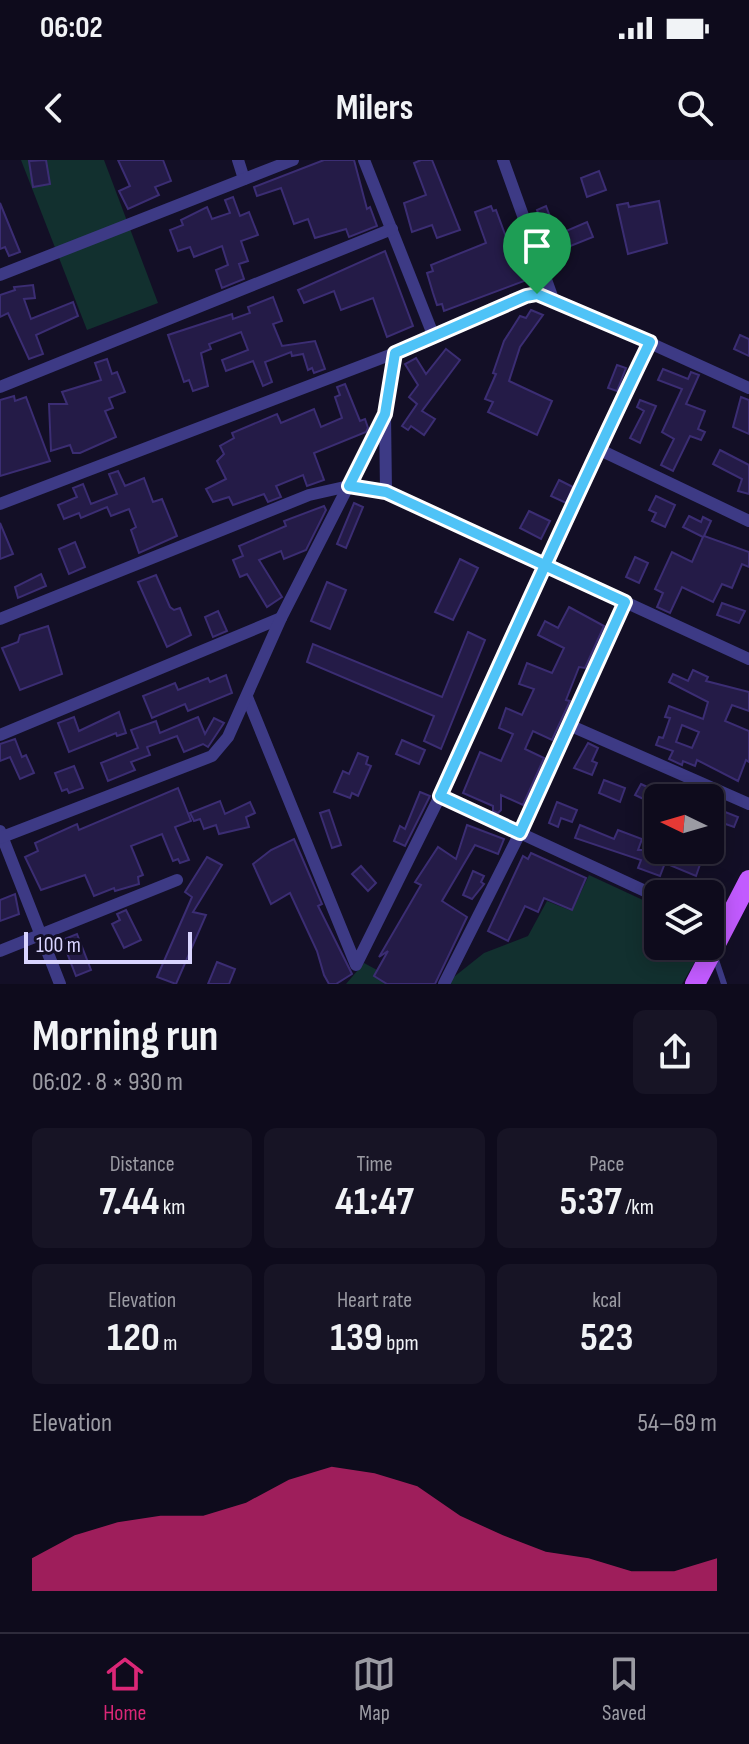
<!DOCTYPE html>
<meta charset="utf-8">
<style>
body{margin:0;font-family:"Sofia Sans Condensed",sans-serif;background:#171425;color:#f1f3f6;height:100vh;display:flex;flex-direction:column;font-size:30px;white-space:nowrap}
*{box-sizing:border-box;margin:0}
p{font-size:26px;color:#9b9ba3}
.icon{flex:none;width:44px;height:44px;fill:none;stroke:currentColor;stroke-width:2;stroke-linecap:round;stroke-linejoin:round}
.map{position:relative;height:824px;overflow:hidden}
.side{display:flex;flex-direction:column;background:#0e0b1c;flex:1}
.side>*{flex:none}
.needle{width:52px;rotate:275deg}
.fabs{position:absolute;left:644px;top:624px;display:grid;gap:16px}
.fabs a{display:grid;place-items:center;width:80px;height:80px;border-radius:12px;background:#0e0b1c;box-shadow:0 4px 20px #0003,0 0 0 2px #2e2b3b;font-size:40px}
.scale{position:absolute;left:24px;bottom:20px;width:168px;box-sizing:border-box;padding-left:8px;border:4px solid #d9d4ff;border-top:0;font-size:22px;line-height:28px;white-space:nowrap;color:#d9d4ff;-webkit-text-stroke:6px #130f26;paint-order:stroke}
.pin{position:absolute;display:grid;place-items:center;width:68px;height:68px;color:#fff;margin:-82px -34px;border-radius:50% 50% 50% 0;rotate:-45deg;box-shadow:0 0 8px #0007}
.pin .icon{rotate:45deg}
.round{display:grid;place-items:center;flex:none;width:84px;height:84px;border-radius:12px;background:#171425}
.head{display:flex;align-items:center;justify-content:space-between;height:136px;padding:0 32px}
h1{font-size:44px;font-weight:700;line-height:60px}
.stats{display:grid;grid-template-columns:repeat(3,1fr);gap:12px;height:136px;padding:8px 32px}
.stats div{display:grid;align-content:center;border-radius:12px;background:#171425;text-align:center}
.stats b{font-size:40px;font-weight:700}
.stats small{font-size:22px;font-weight:400}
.stats p{font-size:22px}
.chart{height:224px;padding:16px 32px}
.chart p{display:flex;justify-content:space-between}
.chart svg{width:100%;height:144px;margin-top:8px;fill:#db2777;opacity:.7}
.status{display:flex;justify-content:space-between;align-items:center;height:56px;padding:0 40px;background:#0e0b1c;direction:ltr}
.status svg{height:22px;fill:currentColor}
header{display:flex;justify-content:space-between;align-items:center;height:104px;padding:0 32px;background:#0e0b1c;font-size:36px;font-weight:700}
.dock{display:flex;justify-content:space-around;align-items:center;height:112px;border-top:2px solid #2e2b3b;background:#0e0b1c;font-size:22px;color:#9b9ba3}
.dock a{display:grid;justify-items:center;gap:4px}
.dock .selected{color:#db2777}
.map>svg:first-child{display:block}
.green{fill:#12302f}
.building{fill:#241b47;stroke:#3b2d73;stroke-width:2;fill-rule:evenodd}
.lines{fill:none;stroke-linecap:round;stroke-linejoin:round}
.service{stroke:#3d3a85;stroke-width:6}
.minor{stroke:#3d3a85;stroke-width:12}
.primary{stroke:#c25bff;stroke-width:20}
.route-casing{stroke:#fff;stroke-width:16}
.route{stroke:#4fc3f7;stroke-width:10}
</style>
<div class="status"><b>06:02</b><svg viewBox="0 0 49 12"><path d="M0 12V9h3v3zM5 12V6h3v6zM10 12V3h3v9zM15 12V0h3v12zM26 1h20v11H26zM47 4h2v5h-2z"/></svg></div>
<header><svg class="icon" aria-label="back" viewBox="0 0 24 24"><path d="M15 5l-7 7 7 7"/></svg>Milers<svg class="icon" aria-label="search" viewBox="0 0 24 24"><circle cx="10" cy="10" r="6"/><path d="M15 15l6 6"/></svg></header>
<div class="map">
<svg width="749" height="824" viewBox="0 0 749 824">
<rect width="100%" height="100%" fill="#130f26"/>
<!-- green -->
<g class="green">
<polygon points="21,0 104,0 158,143 87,170"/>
<polygon points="589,715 658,747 658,786 704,786 682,824 445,824 484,793 528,776 547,741 572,751"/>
<polygon points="364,803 403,824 346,824"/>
</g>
<!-- building -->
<g class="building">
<polygon points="46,0 50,24 33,27 29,1"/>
<polygon points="118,0 163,0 171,21 155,27 159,35 128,49 119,31 130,26"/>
<polygon points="324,0 354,0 367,49 370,47 377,66 349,77 346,69 315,78 308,59 294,64 281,28 257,36 254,27"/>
<polygon points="421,0 432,0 460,70 437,78 432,65 412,72 404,43 426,35 414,3"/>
<polygon points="599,11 606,30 587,37 581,18"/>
<polygon points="233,37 240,56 249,52 258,75 241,81 248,101 239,104 244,119 222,128 216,110 228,105 222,86 194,97 190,87 178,91 170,70 183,65 181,60 207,47 212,59 230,53 225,40"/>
<polygon points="659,41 667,83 628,94 617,45 628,43 629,47"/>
<polygon points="0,43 20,92 9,96 5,87 0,89"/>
<polygon points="491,46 493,51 496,50 506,77 515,73 532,118 444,151 442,144 437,145 433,133 427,113 433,111 431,105 486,83 475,52"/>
<polygon points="546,46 557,75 587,62 593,77 553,93 537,50"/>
<polygon points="385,91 413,166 387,177 373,138 341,150 334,131 304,143 298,130"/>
<polygon points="33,125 35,138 24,139 31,159 73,142 78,156 36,175 43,194 29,199 8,153 0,157 0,135 15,130 14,127"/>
<polygon points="273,137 282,161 273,164 282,186 315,181 325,209 314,213 312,208 308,210 303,194 292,196 291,192 265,202 272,222 263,226 253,201 226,211 222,200 248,190 241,172 209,184 211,189 201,193 208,226 193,231 189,220 184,222 168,175 232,154 233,159 250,153 248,147"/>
<polygon points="531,150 543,155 520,187 509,221 552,241 537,275 488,252 493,242 485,239 496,214 493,213 504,181 520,156 526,158"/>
<polygon points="740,175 749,179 749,196 734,189"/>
<polygon points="446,189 460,200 422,251 435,259 424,275 411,266 408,270 402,266 417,244 409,237 418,225 405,204 416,198 426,214"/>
<polygon points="107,199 112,214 117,212 125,232 109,238 113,248 105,251 116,277 80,293 73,293 70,285 51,291 49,244 67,244 62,232 101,220 95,203"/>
<polygon points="617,205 626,208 617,231 608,228"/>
<polygon points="663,209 688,219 691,212 699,215 686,244 705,251 698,269 705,272 701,280 690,276 673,311 661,305 674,279 662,272 682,229 658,220"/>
<polygon points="345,224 360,261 365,259 368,268 366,272 314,293 324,320 307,326 303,315 276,326 281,337 268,342 264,334 233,345 229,337 213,342 206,329 226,319 217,301 224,294 220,286 234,278 232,273 277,254 281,263 314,249 321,267 342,258 335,237 340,235 337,227"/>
<polygon points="14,236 15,241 26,237 50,301 0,316 0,240"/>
<polygon points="741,237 749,240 749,274 733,267"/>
<polygon points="640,240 656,246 640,283 630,278 644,251 637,247"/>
<polygon points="720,290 749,305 749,334 738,331 742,319 713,304"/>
<polygon points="118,311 125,326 144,318 153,342 162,339 177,376 139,393 131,370 136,367 129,349 111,356 107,347 81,358 79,353 64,359 58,345 77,337 73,328 83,324 91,344 117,334 109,314"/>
<polygon points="559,320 573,327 566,343 551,336"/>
<polygon points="656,336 675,345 665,367 652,361 656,353 649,350"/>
<polygon points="354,343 363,347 346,388 337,384"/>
<polygon points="324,346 326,350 306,390 284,399 281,391 259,400 282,437 267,447 247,414 240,417 233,400 243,396 239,386 286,366 284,361"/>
<polygon points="529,351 550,361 541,379 520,368"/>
<polygon points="689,356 701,362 703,357 711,361 704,376 749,392 749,407 742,404 732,428 722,424 713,442 682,427 670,453 657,447 663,433 655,429 672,392 692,402 703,377 683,367"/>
<polygon points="0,363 13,394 0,399"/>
<polygon points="75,382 85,407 69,414 59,389"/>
<polygon points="635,397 648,403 639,423 626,417"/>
<polygon points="460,399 478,408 453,460 435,452"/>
<polygon points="41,414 46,426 18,438 15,427"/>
<polygon points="156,415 170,447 174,450 180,448 191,475 167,487 138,422"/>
<polygon points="327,422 346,430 330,469 311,461"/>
<polygon points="722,443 745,451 739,463 717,455"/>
<polygon points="569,447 604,466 585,508 579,507 566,540 570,541 552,580 533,571 525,589 544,598 523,645 501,635 501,650 498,653 493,651 493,646 463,633 480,592 501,601 513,574 499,568 506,548 522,555 534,529 519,524 527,503 552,513 554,509 564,488 538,475 545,461 558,468"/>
<polygon points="218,451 227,471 213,477 205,457"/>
<polygon points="48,466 62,514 20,530 2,488 18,482 20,475"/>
<polygon points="468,472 485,480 441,589 424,581 434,556 307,502 313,484 442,537"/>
<path d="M693,510l15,7 -2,4 43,11v19l-17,-6 -7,16 24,10v31l-3,-2 -8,21 -41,-21 -2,6 -12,-5 -1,4 -13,-6 4,-8 -17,-6 3,-8 4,1 7,-20 -5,-1 4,-11 34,13 5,-17 -39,-20 4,-8 15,7zM682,565l17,7 -7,16 -16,-6z"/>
<polygon points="226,515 232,533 188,551 185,544 152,558 143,536 175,523 178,530 208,518 210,522"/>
<polygon points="119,552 126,573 117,576 116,573 69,592 58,563 74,557 79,571"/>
<polygon points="198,557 205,574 214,558 224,563 208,587 203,584 184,592 177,576 147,587 150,595 131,602 135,610 108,621 101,603 138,588 131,570 156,561 160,573"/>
<polygon points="15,579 22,597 26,595 34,613 20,619 10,597 0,601 0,584"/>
<polygon points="402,580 425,590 419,604 396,594"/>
<polygon points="588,583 598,588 592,601 597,603 592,615 574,608"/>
<polygon points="358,593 368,597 366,604 371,606 358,636 352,633 350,638 334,632 343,611 349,614"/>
<polygon points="74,606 83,628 69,633 67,629 62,631 55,613"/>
<polygon points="604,620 625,628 620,642 599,633"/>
<polygon points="641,624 660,633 654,644 635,635"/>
<polygon points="178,628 191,661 175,667 189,700 180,703 178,699 173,701 162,674 131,686 143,715 138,717 139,724 115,731 114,728 94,736 85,715 41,730 25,697 38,691 35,683 77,664 79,670"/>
<polygon points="420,632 430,636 405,686 394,681 400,666 405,669"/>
<polygon points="220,641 225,654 250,642 255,653 246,657 249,667 219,674 216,665 204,669 200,659 194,661 190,653"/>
<polygon points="557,642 577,650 572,662 561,658 558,667 549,663"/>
<polygon points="710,646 738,657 734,667 720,662 710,687"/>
<polygon points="329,650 341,685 332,688 320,653"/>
<polygon points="467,665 504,679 498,694 475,685 442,741 467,757 435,824 387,824 374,816 388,791 379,797 421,725 415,722 438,687 456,699"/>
<polygon points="580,665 614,679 618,670 642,679 638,690 705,690 696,716 665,703 660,716 638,708 641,700 575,678"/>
<polygon points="294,679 322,744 318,746 352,814 336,824 329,824 324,815 317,791 290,733 271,744 253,704 271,690"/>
<polygon points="531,693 586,718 572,750 544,738 538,752 525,746 508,781 488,771 523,696 528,699"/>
<polygon points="207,697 222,705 193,752 206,755 176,824 157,817 192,737 185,732"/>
<polygon points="361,706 376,723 368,731 352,714"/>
<polygon points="473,711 484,716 481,722 484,724 472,739 463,735"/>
<polygon points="15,734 19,754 0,761 0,740"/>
<polygon points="126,750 141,780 124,788 112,764 120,760 117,754"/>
<polygon points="77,774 91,810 76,816 62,780"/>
<polygon points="217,802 235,809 229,824 208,824"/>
</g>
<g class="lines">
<!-- service -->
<polyline class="service" points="715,797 724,824"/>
<!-- minor -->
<g class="minor">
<polyline points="238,0 244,19"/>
<polyline points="364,0 434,177"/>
<polyline points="503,0 553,139"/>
<polyline points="0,115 293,0"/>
<polyline points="0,227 392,69"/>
<polyline points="598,289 749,361"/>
<polyline points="386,332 385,254 395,193"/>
<polyline points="0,344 395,193 526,136 537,134 553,139 749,228"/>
<polyline points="0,459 309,335 349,326 386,332 749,499"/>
<polyline points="247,537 356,805 440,636 650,182"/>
<polyline points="569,565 749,644"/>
<polyline points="0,575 281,458"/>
<polyline points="440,636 658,737"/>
<polyline points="0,671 60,824"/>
<polyline points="0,678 212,596 228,577 281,458 385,254"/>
<polyline points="0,791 177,720"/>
<polyline points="444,824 520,673 625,442"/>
</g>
<!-- primary -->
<polyline class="primary" points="695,824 749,720"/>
</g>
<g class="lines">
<!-- route casing -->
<g class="route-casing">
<path id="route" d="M537,134l-11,2 -131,57 -10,61 -36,72 37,6 239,110 -105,231 -80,-37c69,-152 137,-304 210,-454l-113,-48"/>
</g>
<!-- route -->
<use href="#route" class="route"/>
</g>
</svg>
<div class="fabs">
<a><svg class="needle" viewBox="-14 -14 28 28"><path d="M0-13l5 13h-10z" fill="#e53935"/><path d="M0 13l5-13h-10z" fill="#9b9ba3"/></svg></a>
<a><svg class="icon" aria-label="layers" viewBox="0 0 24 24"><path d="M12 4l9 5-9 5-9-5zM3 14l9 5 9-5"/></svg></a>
</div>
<div class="scale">100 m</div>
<div class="pin" style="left:537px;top:134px;background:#1e9e55"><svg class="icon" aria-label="arrive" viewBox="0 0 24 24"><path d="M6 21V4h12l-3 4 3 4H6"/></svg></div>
</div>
<section class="side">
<div class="head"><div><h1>Morning run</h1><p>06:02 · 8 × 930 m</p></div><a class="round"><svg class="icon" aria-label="share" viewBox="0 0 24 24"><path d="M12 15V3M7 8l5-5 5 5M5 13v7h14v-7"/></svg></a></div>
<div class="stats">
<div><p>Distance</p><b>7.44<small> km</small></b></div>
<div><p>Time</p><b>41:47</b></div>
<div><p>Pace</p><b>5:37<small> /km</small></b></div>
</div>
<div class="stats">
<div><p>Elevation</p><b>120<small> m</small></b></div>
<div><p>Heart rate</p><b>139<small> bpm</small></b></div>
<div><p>kcal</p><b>523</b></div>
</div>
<div class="chart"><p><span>Elevation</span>54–69 m</p>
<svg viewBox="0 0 160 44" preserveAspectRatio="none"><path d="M0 44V34L10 27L20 23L30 21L40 21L50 17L60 10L70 6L80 8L90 12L100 21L110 27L120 32L130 34L140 38L150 38L160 34V44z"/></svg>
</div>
</section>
<nav class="dock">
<a class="selected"><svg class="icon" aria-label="home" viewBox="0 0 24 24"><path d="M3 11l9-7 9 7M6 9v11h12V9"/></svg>Home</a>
<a><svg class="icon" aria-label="map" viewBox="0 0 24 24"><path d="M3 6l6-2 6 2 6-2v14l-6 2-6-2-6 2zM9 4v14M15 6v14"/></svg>Map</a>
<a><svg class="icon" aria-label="saved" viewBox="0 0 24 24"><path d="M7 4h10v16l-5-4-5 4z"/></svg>Saved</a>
</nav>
